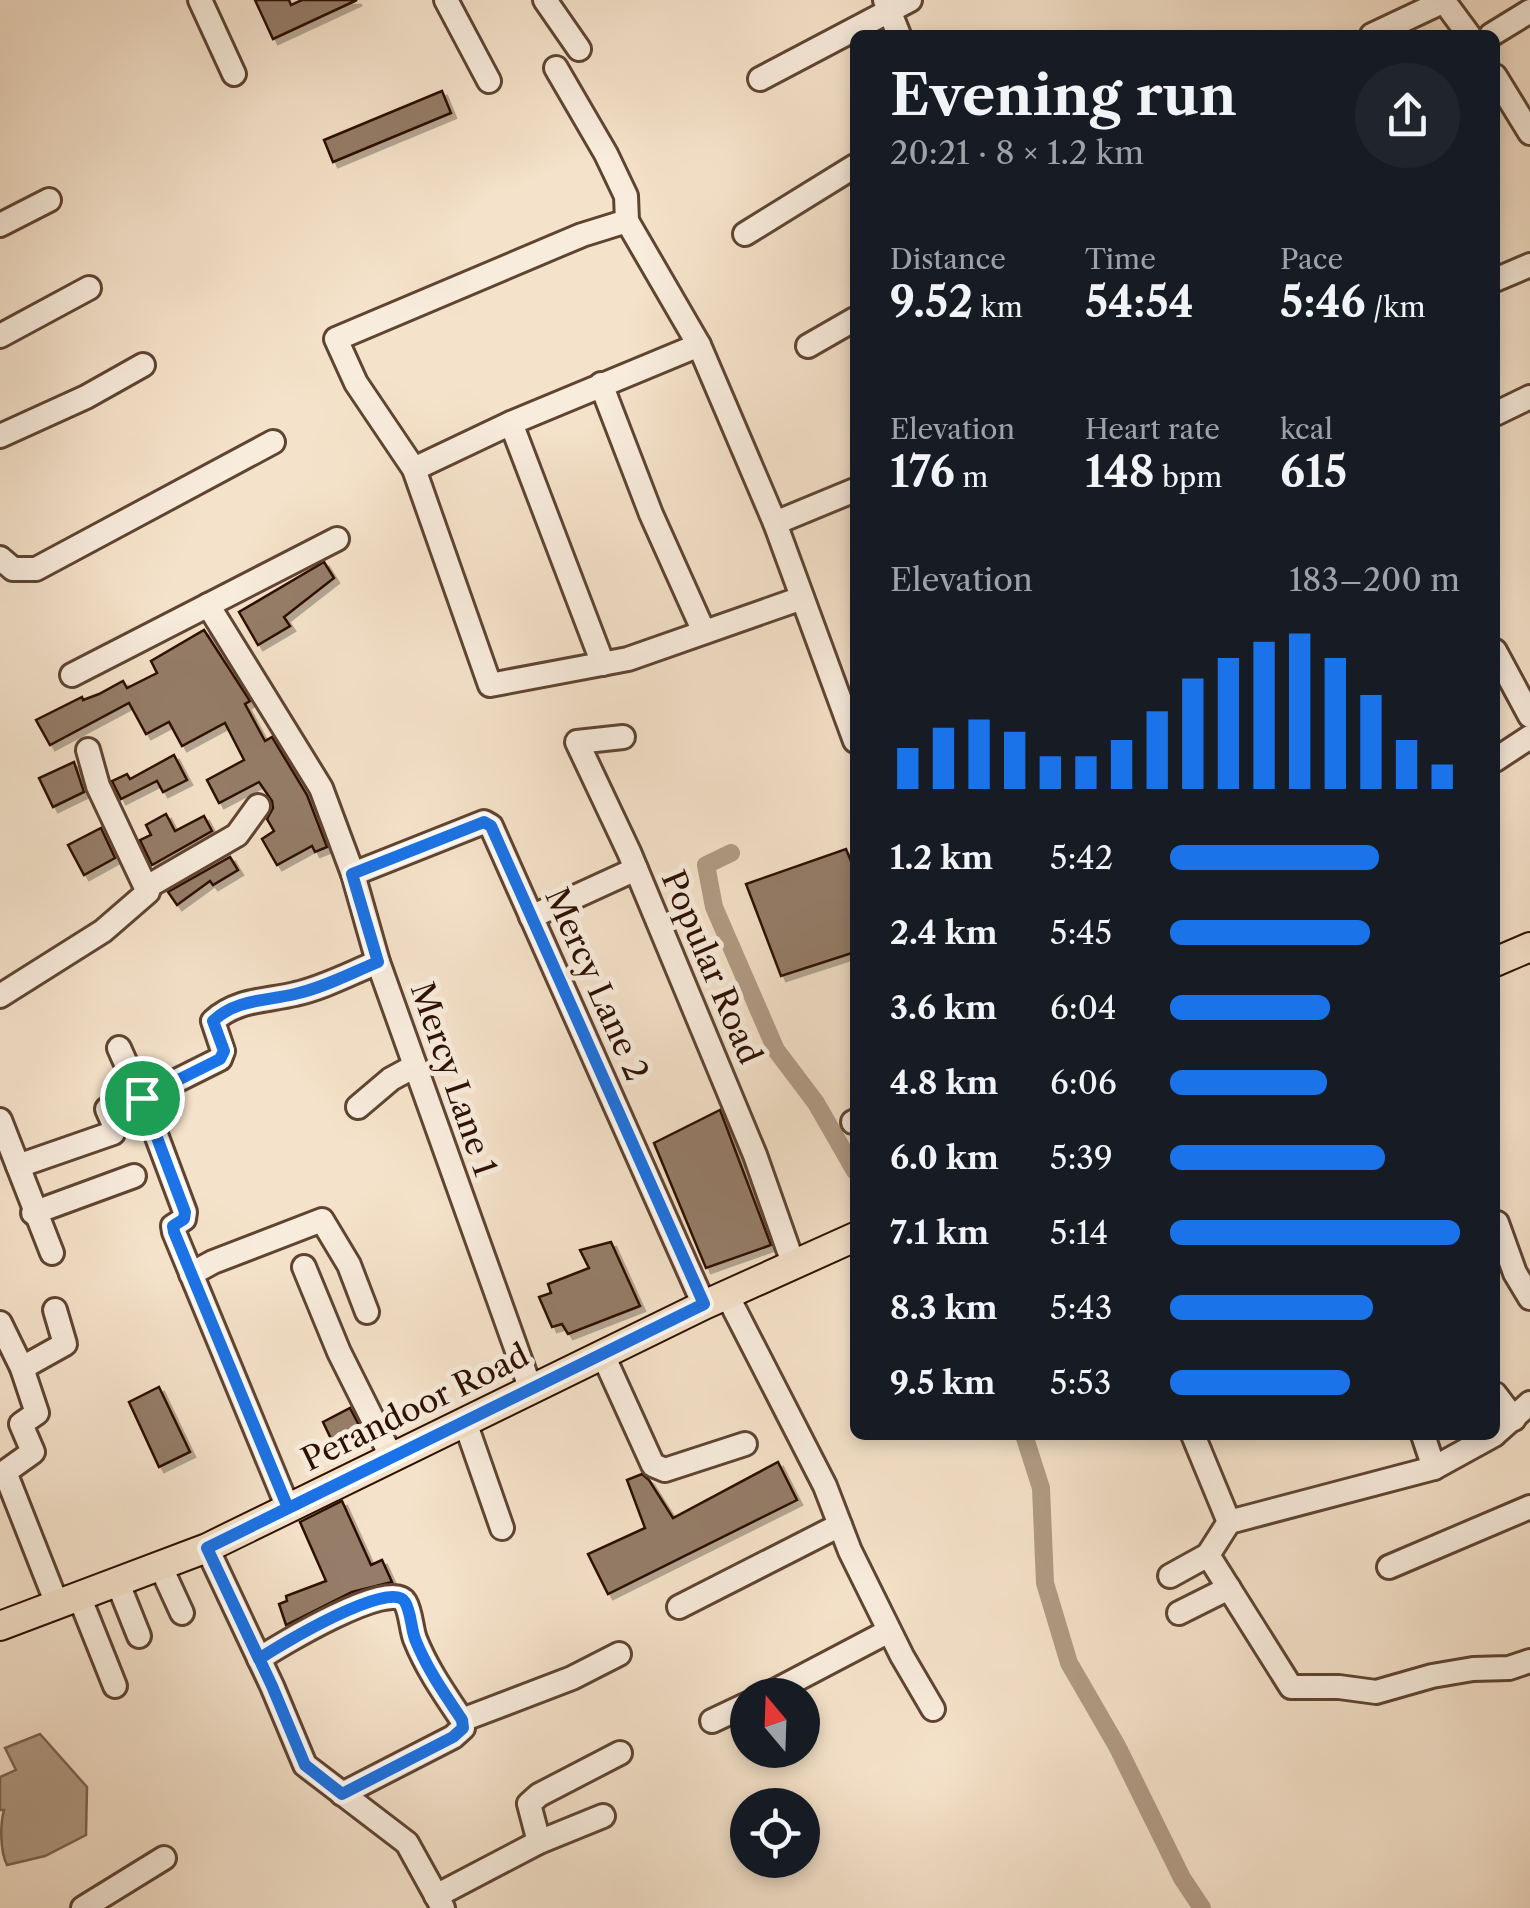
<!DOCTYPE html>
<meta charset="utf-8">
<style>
body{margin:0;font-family:"Libre Caslon Text",serif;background:#20242c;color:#f1f3f6;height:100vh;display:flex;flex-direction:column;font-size:38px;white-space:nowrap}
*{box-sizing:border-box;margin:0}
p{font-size:32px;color:#9ea1a6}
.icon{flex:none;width:55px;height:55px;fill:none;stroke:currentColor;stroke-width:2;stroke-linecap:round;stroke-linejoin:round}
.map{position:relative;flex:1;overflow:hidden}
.details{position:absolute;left:850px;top:30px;width:650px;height:1410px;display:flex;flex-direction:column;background:#171b24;border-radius:15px;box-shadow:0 5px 15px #0003}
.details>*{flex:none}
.needle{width:65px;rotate:341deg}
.controls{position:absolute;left:730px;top:1678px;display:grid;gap:20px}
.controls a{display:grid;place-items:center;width:90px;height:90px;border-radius:50%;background:#171b24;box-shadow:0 5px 15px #0003;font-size:50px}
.pin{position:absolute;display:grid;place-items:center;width:85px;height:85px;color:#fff;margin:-42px;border:5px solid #fff;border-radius:50%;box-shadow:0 2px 10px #0007}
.round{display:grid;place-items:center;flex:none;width:105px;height:105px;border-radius:52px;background:#20242c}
.summary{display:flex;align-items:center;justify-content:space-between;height:170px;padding:0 40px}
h1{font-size:55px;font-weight:700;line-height:75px}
.figures{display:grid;grid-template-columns:repeat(3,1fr);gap:15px;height:170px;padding:10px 40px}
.figures div{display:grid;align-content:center}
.figures b{font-size:42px;font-weight:700}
.figures small{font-size:28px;font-weight:400}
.figures p{font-size:28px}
.chart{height:280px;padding:20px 40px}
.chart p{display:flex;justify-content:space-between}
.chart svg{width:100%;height:180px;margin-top:10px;stroke:#1a73e8;stroke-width:6}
ul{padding:0 40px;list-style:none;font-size:32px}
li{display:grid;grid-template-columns:160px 120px 1fr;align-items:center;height:75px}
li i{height:25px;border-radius:12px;background:#1a73e8}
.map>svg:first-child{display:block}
.water{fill:#b19b85;stroke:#7c6350;stroke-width:2.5}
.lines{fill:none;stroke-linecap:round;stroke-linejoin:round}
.canal{stroke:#b19b85;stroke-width:18}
.building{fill:#957d69;stroke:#2d1000;stroke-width:2.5;filter:url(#shadow)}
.minor-casing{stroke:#5f4432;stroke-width:28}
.major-casing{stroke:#2d1000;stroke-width:32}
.minor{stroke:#f8ecdd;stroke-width:22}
.major{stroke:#f5e2ca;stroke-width:28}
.route-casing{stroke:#fff;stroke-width:20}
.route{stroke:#1a73e8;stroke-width:12}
.labels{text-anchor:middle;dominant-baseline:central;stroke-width:10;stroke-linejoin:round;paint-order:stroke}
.street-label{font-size:32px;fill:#2d1000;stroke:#f8ecdd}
</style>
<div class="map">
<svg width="1530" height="1908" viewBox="0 0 1530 1908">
<defs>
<filter id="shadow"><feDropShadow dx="5" dy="5" stdDeviation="0" flood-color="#0004"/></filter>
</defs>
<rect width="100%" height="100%" fill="#f5e2ca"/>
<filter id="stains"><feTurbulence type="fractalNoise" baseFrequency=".002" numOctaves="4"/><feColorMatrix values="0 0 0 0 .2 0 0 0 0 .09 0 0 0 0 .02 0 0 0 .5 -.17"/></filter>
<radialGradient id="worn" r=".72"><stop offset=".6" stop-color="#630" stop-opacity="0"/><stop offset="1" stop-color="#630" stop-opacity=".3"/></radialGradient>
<!-- water -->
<path class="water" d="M40,1734l47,53 -1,48 -41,21 -38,9c-7,-14 -7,-40 -3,-55h-4v-33l16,-7 -11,-22z"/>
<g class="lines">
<!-- canal -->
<g class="canal">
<polyline points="731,853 706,865 714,907 776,1050 816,1103 855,1171"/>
<polyline points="1024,1435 1041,1488 1045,1583 1069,1663 1117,1746 1182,1878 1202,1908"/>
</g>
</g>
<!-- building -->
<g class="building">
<polygon points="255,0 289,0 291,5 302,0 357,0 273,39"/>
<polygon points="442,91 451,113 333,162 324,140"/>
<polygon points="324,562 334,578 284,617 290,626 258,645 239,612"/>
<polygon points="204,630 250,701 245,704 265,741 272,737 307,795 327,847 315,852 312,846 277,865 262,839 274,831 267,819 273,808 272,801 259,782 219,803 207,780 244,760 225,723 182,746 169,722 146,734 129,703 50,745 36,720 82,697 83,700 99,694 123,681 127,688 157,673 151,661"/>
<polygon points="174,755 187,780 163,792 157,781 121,799 112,781 127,774 130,779"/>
<polygon points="74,762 84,792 53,807 39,778"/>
<polygon points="166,814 175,831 204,816 212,831 152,865 140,840 151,835 146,825"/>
<polygon points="101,828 115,858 84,875 68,845"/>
<polygon points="846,849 855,871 855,952 781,976 746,884"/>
<polygon points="230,857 238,870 213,885 210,881 177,905 168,892"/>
<polygon points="720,1110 771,1245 706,1268 654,1143"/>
<polygon points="611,1242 640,1306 568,1334 562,1324 552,1327 539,1297 551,1293 548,1284 589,1268 580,1250"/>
<polygon points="159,1387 190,1452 159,1467 129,1402"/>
<polygon points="350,1408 361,1429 334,1445 323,1422"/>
<polygon points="778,1462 797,1500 608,1594 588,1554 645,1528 627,1480 642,1474 649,1480 673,1518"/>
<polygon points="342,1501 371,1565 382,1560 392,1582 352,1592 286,1625 279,1604 287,1601 286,1596 326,1581 300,1522"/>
</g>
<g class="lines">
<!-- minor casing -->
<g class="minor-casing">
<g id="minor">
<polyline points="200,0 234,74"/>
<polyline points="446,0 489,81"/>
<polyline points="545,0 579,49"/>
<polyline points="885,0 899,35"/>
<polyline points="1443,0 1469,35"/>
<polyline points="1372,35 1444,1"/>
<polyline points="1491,35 1530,11"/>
<polyline points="556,68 606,154 626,196 627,221 699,345 775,523 855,741"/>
<polyline points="1495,76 1530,133"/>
<polyline points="760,79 910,0"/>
<polyline points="627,221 582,235 336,339 356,383 414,469 490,685 628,659 802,598"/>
<polyline points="0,225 49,200"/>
<polyline points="745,234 855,166"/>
<polyline points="1495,280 1530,265"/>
<polyline points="0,336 89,288"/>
<polyline points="808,346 855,319"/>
<polyline points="601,384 651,514 704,632"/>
<polyline points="1495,414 1530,397"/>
<polyline points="511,423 603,664"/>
<polyline points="0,436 86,397 143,365"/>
<polyline points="414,469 511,423 699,345"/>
<polyline points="775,523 855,490"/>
<polyline points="0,558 13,569 36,569 273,442"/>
<polyline points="208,605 321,788 353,874 378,962 531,1390"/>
<polyline points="1495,651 1530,716"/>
<polyline points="72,675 337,539"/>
<polyline points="623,737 577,742 629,852 755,1155 793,1263"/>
<polyline points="1495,760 1530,737"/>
<polyline points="353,874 484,822 491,826 704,1305"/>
<polyline points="147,887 237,835 258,806"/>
<polyline points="531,917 636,869"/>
<polyline points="0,996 103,931 148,892 98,786 88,750"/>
<polyline points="119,1048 148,1113 185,1212 184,1219 173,1226 174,1232 288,1508"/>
<path d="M142,1098l78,-39 3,-8 -10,-30c24,-22 53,-20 82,-27 28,-6 56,-21 83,-32"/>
<polyline points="358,1107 391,1079 415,1066"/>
<polyline points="0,1120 52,1253"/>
<polyline points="853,1122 855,1121"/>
<polyline points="18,1166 113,1133 115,1127 107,1109"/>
<polyline points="33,1213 134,1176"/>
<polyline points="1497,1223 1515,1273 1530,1298"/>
<polyline points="304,1267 339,1352 392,1458"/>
<polyline points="191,1274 213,1262 322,1220 349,1265 367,1312"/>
<polyline points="727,1295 825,1486 850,1551 902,1656 933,1709"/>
<polyline points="0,1323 22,1368 37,1413 21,1424 33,1452 5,1472 57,1604"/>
<polyline points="603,1355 653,1465 665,1470 745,1444"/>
<polyline points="22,1368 65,1344 55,1310"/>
<polyline points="1495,1394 1514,1419"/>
<polyline points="465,1422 502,1528"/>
<polyline points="1495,1434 1530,1403"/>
<polyline points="1193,1435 1229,1522"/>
<polyline points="1423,1435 1434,1468"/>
<polyline points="1229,1522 1208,1555 1291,1687 1339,1687 1376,1692 1432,1676 1473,1669 1509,1668 1530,1661"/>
<polyline points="1229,1522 1434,1468 1494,1435"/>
<polyline points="207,1548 272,1686 305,1765 407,1843 443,1908"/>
<polyline points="160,1565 182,1613"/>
<polyline points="1389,1567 1530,1507"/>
<polyline points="1170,1576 1208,1555"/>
<polyline points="117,1581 139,1636"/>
<polyline points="79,1596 115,1686"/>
<polyline points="679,1607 840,1525"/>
<polyline points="1179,1613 1229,1588"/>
<path d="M259,1659c19,-13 132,-81 146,-57 6,10 6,26 10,37 12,30 29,54 47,81l1,8 -10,9 -111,57"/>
<polyline points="767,1695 889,1631"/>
<polyline points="462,1720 572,1678 619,1654"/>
<polyline points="712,1721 748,1704"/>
<polyline points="539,1842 529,1804 539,1795 620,1753"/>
<polyline points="436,1896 539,1842 603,1816"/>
<polyline points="83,1908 164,1858"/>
</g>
</g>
<!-- major casing -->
<g class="major-casing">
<g id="major">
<polyline points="1495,962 1530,947"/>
<polyline points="0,1626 207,1548 704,1305 855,1237"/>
</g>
</g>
<!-- minor -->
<use href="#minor" class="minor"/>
<!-- major -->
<use href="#major" class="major"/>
</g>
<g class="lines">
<!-- route casing -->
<g class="route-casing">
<path id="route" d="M142,1098l43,114 -1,7 -11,7 1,6 114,276 -81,40 65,138 33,79 37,29 111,-57 10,-9 -1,-8c-18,-27 -35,-51 -47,-81 -4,-11 -4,-27 -10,-37 -14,-24 -127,44 -146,57l-52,-111 497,-244 -213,-478 -7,-4 -132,52 26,88c-27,11 -55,26 -83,32 -29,7 -59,5 -82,27l11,30 -4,8 -78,39"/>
</g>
<!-- route -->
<use href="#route" class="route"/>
</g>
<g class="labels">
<!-- street labels -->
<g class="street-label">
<text transform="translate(712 967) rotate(67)">Popular Road</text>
<text transform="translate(597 984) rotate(66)">Mercy Lane 2</text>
<text transform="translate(454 1079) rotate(71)">Mercy Lane 1</text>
<text transform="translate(415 1407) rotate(-26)">Perandoor Road</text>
</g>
</g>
<rect width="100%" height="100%" filter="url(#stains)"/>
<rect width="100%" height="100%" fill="url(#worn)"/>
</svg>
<div class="controls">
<a><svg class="needle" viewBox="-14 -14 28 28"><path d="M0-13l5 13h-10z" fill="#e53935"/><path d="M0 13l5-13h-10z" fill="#9ea1a6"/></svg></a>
<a><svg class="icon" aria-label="locate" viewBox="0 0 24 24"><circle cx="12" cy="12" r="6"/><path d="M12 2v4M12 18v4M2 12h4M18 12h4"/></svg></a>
</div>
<div class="pin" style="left:142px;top:1098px;background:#1e9e55"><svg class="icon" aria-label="arrive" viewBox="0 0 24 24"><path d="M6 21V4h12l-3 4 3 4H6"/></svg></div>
<section class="details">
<div class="summary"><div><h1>Evening run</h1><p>20:21 · 8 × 1.2 km</p></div><a class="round"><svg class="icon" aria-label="share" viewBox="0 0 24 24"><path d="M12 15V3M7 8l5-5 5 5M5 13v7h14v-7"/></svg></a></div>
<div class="figures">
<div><p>Distance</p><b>9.52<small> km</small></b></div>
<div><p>Time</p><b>54:54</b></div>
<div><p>Pace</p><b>5:46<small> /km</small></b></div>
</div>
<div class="figures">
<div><p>Elevation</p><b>176<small> m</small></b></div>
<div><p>Heart rate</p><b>148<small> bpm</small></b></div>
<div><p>kcal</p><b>615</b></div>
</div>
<div class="chart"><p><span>Elevation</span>183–200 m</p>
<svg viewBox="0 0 160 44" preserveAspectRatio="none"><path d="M5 44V34M15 44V29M25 44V27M35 44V30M45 44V36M55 44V36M65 44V32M75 44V25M85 44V17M95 44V12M105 44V8M115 44V6M125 44V12M135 44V21M145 44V32M155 44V38"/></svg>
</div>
<ul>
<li><b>1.2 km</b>5:42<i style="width:72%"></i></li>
<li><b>2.4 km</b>5:45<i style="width:69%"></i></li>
<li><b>3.6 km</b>6:04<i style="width:55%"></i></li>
<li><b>4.8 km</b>6:06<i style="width:54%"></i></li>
<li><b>6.0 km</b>5:39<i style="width:74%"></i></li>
<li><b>7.1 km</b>5:14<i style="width:100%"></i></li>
<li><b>8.3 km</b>5:43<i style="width:70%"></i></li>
<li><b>9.5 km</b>5:53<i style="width:62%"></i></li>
</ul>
</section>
</div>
